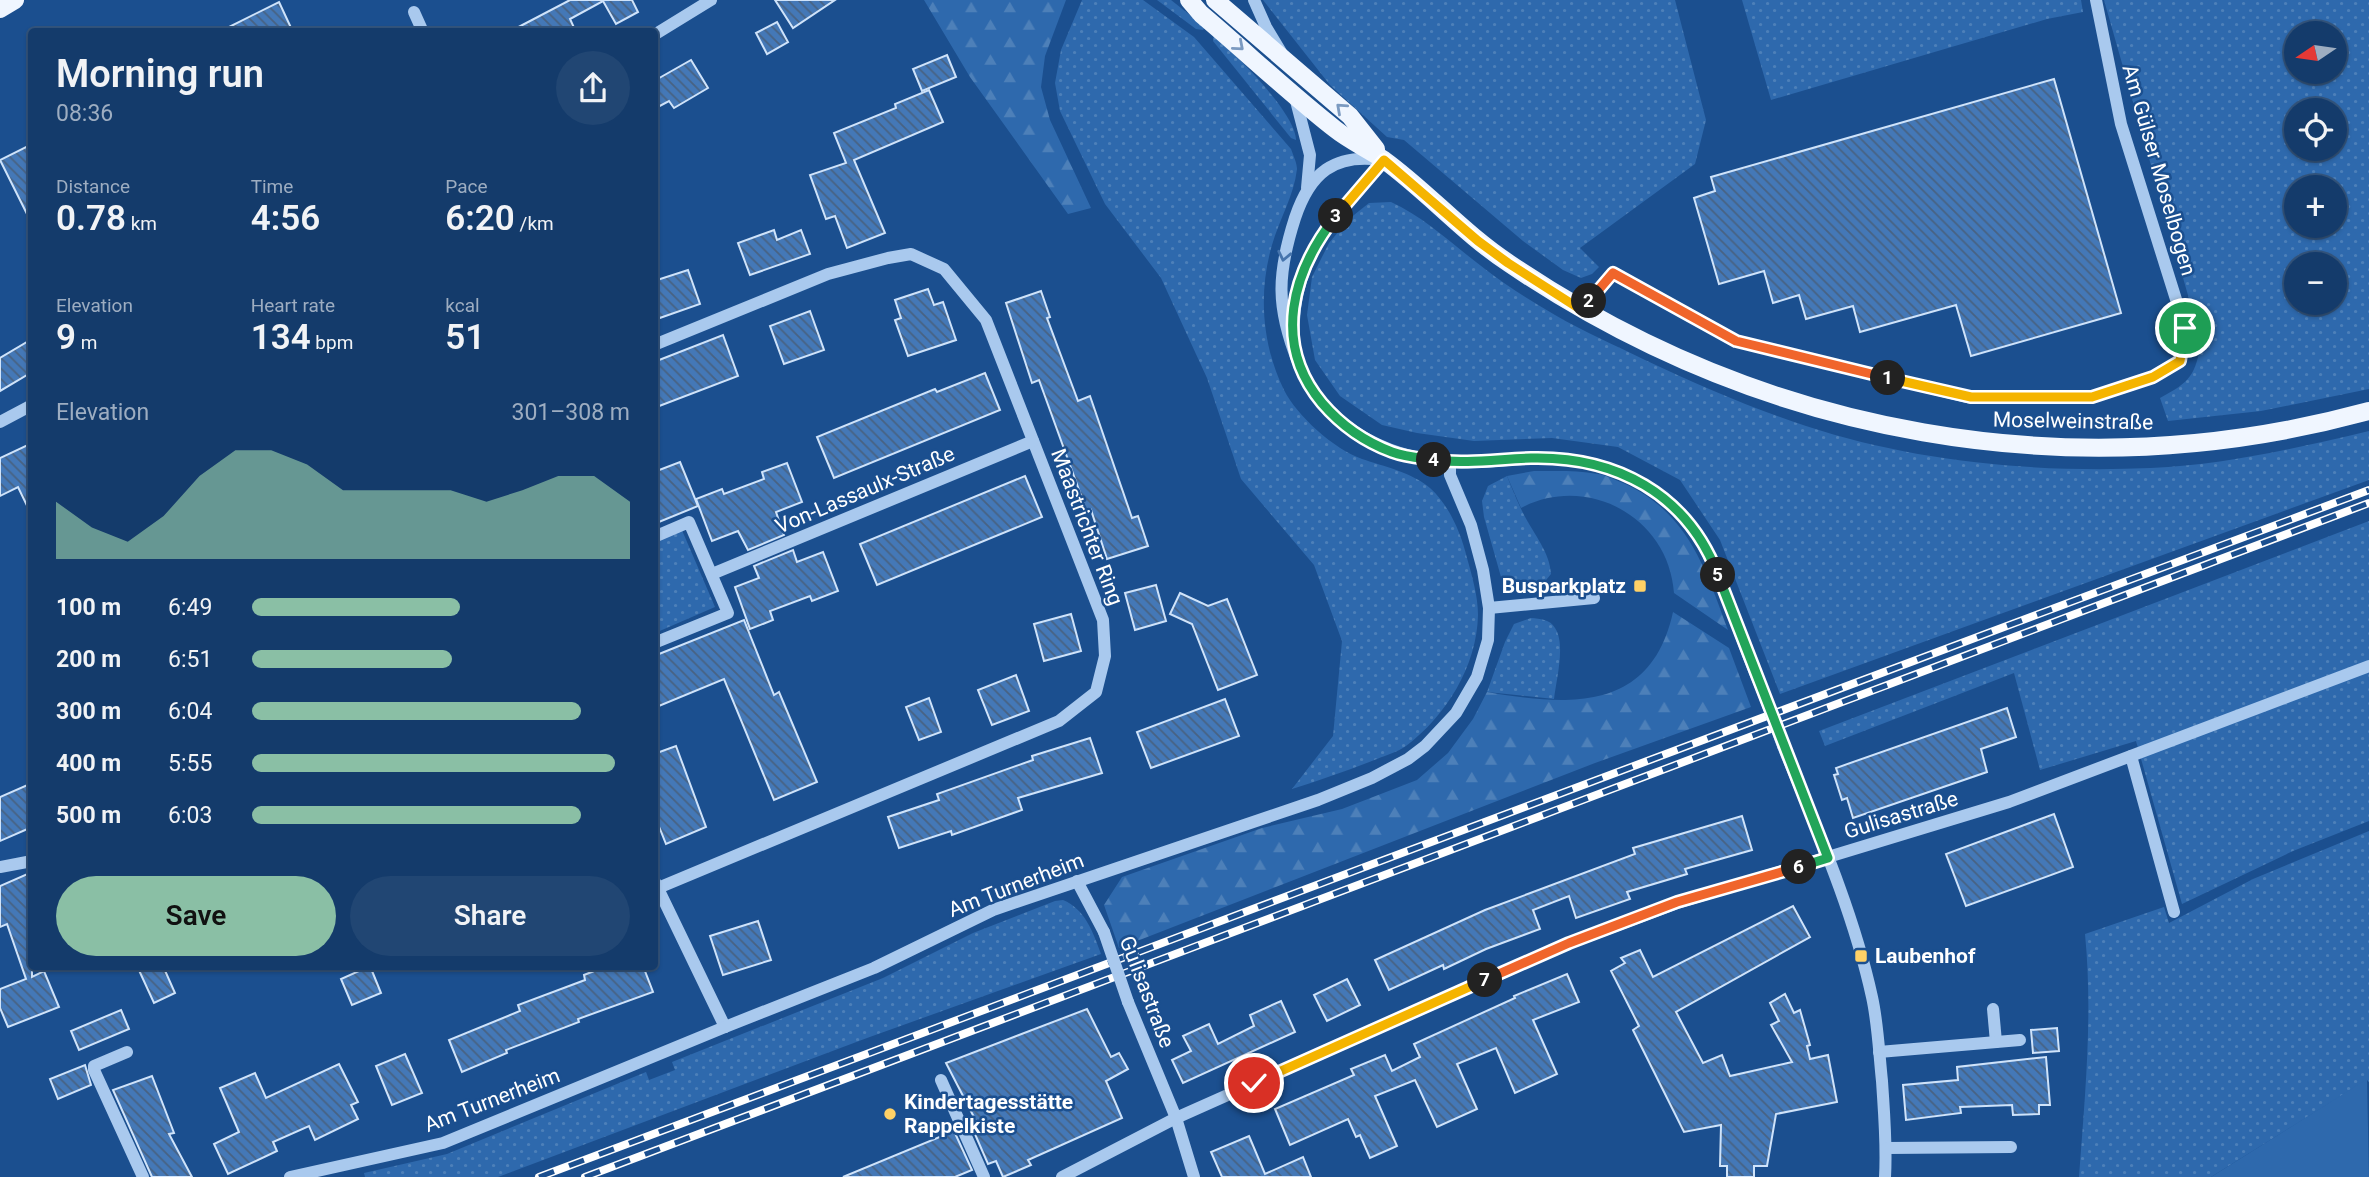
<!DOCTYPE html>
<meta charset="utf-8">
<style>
body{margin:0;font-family:Roboto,sans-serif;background:#214673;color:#f1f3f6;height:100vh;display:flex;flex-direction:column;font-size:26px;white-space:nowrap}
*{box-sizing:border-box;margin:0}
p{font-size:23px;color:#9dadc1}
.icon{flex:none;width:38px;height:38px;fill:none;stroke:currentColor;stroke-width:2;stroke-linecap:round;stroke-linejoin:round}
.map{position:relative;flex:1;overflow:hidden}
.drawer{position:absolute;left:28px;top:28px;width:630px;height:942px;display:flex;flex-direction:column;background:#143b6b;border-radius:7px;box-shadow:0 2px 5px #0004,0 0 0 2px #33557e}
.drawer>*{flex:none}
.needle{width:46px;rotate:257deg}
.controls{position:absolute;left:2284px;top:21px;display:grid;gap:14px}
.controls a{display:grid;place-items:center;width:63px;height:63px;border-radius:50%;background:#143b6b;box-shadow:0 2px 5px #0004,0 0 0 2px #33557e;font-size:35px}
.pin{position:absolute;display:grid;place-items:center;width:60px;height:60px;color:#fff;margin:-30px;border:4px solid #fff;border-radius:50%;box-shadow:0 2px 7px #0007}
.km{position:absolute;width:35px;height:35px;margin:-18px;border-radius:50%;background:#222;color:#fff;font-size:19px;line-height:35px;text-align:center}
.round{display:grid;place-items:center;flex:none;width:74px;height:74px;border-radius:37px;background:#214673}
.summary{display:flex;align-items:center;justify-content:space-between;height:119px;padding:0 28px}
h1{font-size:38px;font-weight:600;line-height:52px}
.stats{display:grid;grid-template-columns:repeat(3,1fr);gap:10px;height:119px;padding:7px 28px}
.stats div{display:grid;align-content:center}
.stats b{font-size:35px;font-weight:600}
.stats small{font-size:19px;font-weight:400}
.stats p{font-size:19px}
.chart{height:196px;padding:14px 28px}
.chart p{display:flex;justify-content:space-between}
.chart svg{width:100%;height:126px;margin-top:7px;fill:#8abfa5;opacity:.7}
.primary-button{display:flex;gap:14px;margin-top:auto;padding:14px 28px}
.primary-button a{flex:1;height:80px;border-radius:42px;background:#8abfa5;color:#111;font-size:28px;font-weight:600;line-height:80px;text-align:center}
.primary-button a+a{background:#214673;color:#f1f3f6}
ul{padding:0 28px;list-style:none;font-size:23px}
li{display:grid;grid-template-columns:112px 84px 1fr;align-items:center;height:52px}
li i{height:18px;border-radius:9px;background:#8abfa5}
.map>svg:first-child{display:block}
.green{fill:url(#green-dots);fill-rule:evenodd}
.forest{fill:url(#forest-firs)}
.pitch{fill:#2e69ad}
.building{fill:url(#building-back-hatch);stroke:#cfe3fa;stroke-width:2}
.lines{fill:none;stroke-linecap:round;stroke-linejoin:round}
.minor{stroke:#a9c9ee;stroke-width:12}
.major{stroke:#f0f6ff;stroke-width:18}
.rail-casing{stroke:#fff;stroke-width:8}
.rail{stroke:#1b4f8f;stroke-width:5;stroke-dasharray:16;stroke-linecap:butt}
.minor-bridge{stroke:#a9c9ee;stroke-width:12}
.oneway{stroke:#7b9ac1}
.oneway2{stroke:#4674ac}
.split-1-casing{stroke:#fff;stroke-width:14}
.split-2-casing{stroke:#fff;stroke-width:14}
.split-3-casing{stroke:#fff;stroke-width:14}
.split-4-casing{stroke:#fff;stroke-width:14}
.split-5-casing{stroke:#fff;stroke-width:14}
.split-6-casing{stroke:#fff;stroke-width:14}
.split-7-casing{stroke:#fff;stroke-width:14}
.split-8-casing{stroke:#fff;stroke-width:14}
.split-1{stroke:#f5b400;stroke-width:9}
.split-2{stroke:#f0652b;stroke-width:9}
.split-3{stroke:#f5b400;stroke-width:9}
.split-4{stroke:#22a559;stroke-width:9}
.split-5{stroke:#22a559;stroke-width:9}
.split-6{stroke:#22a559;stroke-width:9}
.split-7{stroke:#f0652b;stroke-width:9}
.split-8{stroke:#f5b400;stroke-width:9}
.poi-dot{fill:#ffd166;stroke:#1b4f8f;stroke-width:2.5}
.labels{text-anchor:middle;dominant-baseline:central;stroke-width:5;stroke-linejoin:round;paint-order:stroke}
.street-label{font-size:21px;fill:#fff;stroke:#1b4f8f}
.poi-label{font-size:21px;font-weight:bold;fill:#fff;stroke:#1b4f8f;text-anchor:start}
</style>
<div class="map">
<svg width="2369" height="1177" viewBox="0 0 2369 1177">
<defs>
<pattern id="green-dots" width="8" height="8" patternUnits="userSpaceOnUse" patternTransform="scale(1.75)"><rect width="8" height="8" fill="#2e69ad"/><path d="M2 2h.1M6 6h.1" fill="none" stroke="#4d80b9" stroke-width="1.8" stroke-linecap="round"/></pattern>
<pattern id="forest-firs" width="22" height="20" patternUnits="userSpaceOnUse" patternTransform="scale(1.75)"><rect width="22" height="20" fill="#2e69ad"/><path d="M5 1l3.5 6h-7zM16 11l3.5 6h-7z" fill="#4d80b9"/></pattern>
<pattern id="building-back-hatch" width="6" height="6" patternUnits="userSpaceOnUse" patternTransform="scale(1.75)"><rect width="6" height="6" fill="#4478b7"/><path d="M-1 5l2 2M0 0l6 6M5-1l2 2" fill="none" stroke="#486282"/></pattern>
</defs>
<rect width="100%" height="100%" fill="#1b4f8f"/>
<!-- green -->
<g class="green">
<path d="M1082,0h61l51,37 97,112c2,6 6,14 6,20 -3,27 -18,51 -25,76 -14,48 -10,100 12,145 13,26 50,59 78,69 21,7 51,14 68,29 19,17 31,45 37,70 5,18 11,38 11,57 -1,51 -32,101 -72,131 -8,6 -20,9 -29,13 -28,11 -56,21 -85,30l41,-53 9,-95 -28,-76 -73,-86 -34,-101 -46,-100 -56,-74 -45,-93 -5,-28 6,-33z"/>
<polygon points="1157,0 1171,0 1205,27 1203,30 1196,29"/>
<polygon points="1263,0 1675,0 1706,120 1695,164 1580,248 1599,267 1592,274 1581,278 1563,270 1523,241 1404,140 1387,137 1330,85"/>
<polygon points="1742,0 2081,0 2083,12 2047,19 1771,100"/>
<path d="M2104,0h265v389l-108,22 -93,10 -8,-23c30,-16 36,-23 41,-57zM2334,33v39h-38v-39zM2296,110h38v39h-38zM2296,187h38v39h-38zM2296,264h38v39h-38z"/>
<path d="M1214,35c21,19 81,77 82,105l-5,-2 -78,-97z"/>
<path d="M1391,202c35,16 63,44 94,67 22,17 46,32 70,46 29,17 60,30 90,45 53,25 106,48 161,66 109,36 231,47 345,42 74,-3 146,-20 218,-37v49l-589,214 -60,-154 -40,-60 -62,-33 -66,-9 -78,3 -57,-8 -35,-8 -42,-29 -25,-36 -8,-45 5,-38 17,-34 20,-24 20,-16z"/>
<path d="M1507,476c5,12 10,25 16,37 10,20 27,39 28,61l-9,11 -12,6 -16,-1 -13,-13 -17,-60 -2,-16 6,-15z"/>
<polygon points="2369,521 2369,821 2293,851 2182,904 2136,741 2040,770 2014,673 1825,746 1819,731"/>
<polygon points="681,528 715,607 655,633 655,539"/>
<path d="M1531,618c9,1 19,1 24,10 11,16 1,53 -1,71l-67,-7 18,-50 9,-18z"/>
<path d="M2369,831v251l-2,-2 -156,97h-132c6,-82 14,-162 6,-243l79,-27 5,16 84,-44z"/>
<path d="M1063,900c22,9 30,32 38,54l-234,84 -369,139h-133l-1,-4 83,-19 199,-82 3,8 26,-10 -3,-8 211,-84 90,-45 82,-32z"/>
</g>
<!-- forest -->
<g class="forest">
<polygon points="924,0 1066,0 1045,56 1041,87 1050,120 1091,208 1068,214 970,77"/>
<path d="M1534,471c21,0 43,-1 64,3 8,1 17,6 25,9 65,29 82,85 105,147l-54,-37c-5,-76 -87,-120 -153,-85l-14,-32z"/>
<path d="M1673,612l56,36 22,59 -156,56 -476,185 -15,-43 18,-28 140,-49 80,-19 75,-29 31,-27 25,-34 14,-27c81,14 164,21 186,-80z"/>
</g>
<!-- pitch -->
<polygon class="pitch" points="2367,1079 2369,1177 2211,1177"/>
<!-- building -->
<g class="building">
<polygon points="570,0 632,0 638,12 616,24 603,1 570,19 576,32 509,32"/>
<polygon points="775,0 835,0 793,28"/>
<polygon points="279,2 293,32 219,32"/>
<polygon points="777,22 788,42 767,54 756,33"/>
<polygon points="947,55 956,77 922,91 913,69"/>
<polygon points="691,60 708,88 674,108 669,101 654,109 654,81"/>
<polygon points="2054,79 2121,313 1971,356 1956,305 1860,332 1853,306 1806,319 1799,295 1773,303 1764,271 1719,284 1694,198 1715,191 1711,177"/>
<polygon points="929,90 943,122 854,160 885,233 847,248 835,216 826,219 810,175 846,163 834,133 896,108 895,104"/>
<polygon points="32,144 32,224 0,160"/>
<polygon points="774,230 777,240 801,230 810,254 750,275 738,243"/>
<polygon points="688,270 700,304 654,320 654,281"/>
<polygon points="928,289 934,305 943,302 956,340 908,356 895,320 901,318 895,300"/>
<polygon points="1041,291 1050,317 1047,318 1078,401 1090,396 1132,518 1138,516 1148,546 1107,559 1091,510 1087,512 1039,380 1032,383 1006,303"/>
<polygon points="810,311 824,350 784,364 770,326"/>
<polygon points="723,335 738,376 654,408 654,362"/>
<polygon points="32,339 32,372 0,391 0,358"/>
<polygon points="985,373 1000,410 834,478 817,437 935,389 937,392"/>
<polygon points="32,443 32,516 18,487 0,496 0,458"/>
<polygon points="680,462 698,506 654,524 654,472"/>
<polygon points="787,463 802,502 776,512 784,535 748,550 738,531 712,541 696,499 722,489 724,494 764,479 762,472"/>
<polygon points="1025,476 1042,517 877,585 860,544"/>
<polygon points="793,550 797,562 823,552 838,591 812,601 810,596 770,611 773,620 750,629 735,587 759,578 754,566"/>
<polygon points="1156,585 1166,621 1135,630 1125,593"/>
<polygon points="1180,593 1208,606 1227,599 1257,675 1218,690 1192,624 1170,614"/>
<polygon points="1071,614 1081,651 1044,661 1034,624"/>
<polygon points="744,620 774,695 779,692 817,782 774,800 724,679 654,708 654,656"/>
<polygon points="1016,675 1029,711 992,725 978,690"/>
<polygon points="929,698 941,732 919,740 906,707"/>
<polygon points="1225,699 1239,736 1151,768 1137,732"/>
<polygon points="2007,708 2016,737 1981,749 1987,772 1853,818 1847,798 1842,800 1834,775 1838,774 1836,768"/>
<polygon points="1090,738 1102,773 1018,798 1022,810 952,835 951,831 899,848 888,817 939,800 937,794 1033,760 1032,756"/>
<polygon points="676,746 706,827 666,844 654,814 654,754"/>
<polygon points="32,783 32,827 0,841 0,797"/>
<polygon points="2054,814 2073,867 1966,906 1946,854"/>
<polygon points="1742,816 1752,850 1685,869 1687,874 1627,892 1630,899 1576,918 1569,896 1533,910 1540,929 1486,949 1444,969 1443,965 1389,990 1375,960 1485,910 1635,854 1633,848"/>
<polygon points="32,872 32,977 44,971 59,1007 8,1027 0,1008 0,989 26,979 7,924 0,927 0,886"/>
<polygon points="1793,906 1810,937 1676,1012 1703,1063 1722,1055 1730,1076 1792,1062 1771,1025 1779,1021 1770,1003 1785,994 1794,1013 1800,1010 1810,1045 1807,1046 1810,1059 1828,1055 1837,1102 1776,1114 1767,1166 1754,1166 1754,1177 1727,1177 1727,1166 1720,1166 1721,1125 1684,1132 1633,1030 1639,1026 1611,971 1625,963 1621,958 1640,950 1653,977"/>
<polygon points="758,921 771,960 723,975 710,936"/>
<polygon points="137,966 163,966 175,993 154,1003"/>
<polygon points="370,966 381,993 352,1005 341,979"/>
<polygon points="607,966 643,966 653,992 578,1019 579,1022 506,1050 507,1053 462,1072 449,1040 520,1011 518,1005 585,980 584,975"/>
<polygon points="1567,974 1579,1002 1533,1020 1557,1074 1515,1093 1496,1048 1457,1064 1477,1109 1437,1127 1415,1080 1375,1096 1397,1146 1370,1158 1360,1135 1356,1137 1348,1119 1290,1145 1275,1109 1354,1075 1351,1069 1385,1055 1392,1071 1420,1057 1414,1044 1515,998 1514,996"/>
<polygon points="1347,979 1360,1005 1327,1021 1314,995"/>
<polygon points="1281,1001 1295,1032 1183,1083 1172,1060 1191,1051 1183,1036 1209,1024 1218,1044 1254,1026 1250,1015"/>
<polygon points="1087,1009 1111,1057 1119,1053 1128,1069 1106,1081 1122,1118 1028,1160 1031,1165 1003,1177 996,1161 988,1164 971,1125 977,1123 946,1063"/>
<polygon points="121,1010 129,1029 79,1050 71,1031"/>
<polygon points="2057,1028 2059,1051 2033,1053 2031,1030"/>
<polygon points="405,1054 422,1093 392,1105 376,1066"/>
<polygon points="2046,1057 2050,1105 2039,1105 2039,1114 2013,1115 2012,1105 1960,1107 1961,1113 1906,1120 1903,1085 1958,1080 1957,1067"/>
<polygon points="339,1064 358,1102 351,1105 358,1119 315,1140 309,1126 273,1142 277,1151 228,1174 214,1144 239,1132 220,1088 255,1073 266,1098"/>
<polygon points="85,1065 91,1085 58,1099 50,1079"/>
<polygon points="152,1076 174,1133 169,1134 192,1177 152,1177 113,1090"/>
<polygon points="954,1131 972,1170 955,1177 843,1177"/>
<polygon points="1249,1136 1265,1174 1303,1157 1311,1177 1222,1177 1211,1152"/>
</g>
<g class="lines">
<!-- minor -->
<g class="minor">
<polyline points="1254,0 1266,27 1281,52"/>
<polyline points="414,12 423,32"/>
<polyline points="654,35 711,0"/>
<polyline points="1295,97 1310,155 1307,188"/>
<path d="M1382,160c-48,-7 -72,13 -87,58 -18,56 -19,89 3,144 24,63 86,95 150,100 39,3 78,-7 117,-3 35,4 65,15 93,35 42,29 57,73 75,119 9,26 19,53 30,79"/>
<polyline points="1583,311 1613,273 1736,341 1971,398 2092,397 2153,377 2180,361 2185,328 2121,124 2096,0"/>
<path d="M1294,338c-4,-79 42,-123 90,-177"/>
<polyline points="654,345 828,274 888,258 911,254 944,269 986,320 1103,620 1105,656 1096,692 1059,721 658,888"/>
<polyline points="0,422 32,405"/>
<polyline points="654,537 689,522 728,613 654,643"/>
<polyline points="712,574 1033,441"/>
<polyline points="1489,608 1594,598"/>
<path d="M1783,746c33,81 70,164 89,251 6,27 7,56 10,84 2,32 5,64 3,96"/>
<polyline points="2131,756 2174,912"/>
<polyline points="0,867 32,861"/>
<polyline points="654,880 725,1027"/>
<polyline points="1077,881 1104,932"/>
<polyline points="1128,1002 1176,1118 1194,1177"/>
<polyline points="1993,1009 1996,1042"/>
<polyline points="127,1052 94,1066 94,1070 143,1177"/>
<polyline points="1879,1052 2020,1040"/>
<polyline points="941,1080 984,1177"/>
<polyline points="1887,1148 2011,1147"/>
<polyline points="290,1177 443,1143 725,1027 874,968 993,910 1318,800 1372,778 1408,759 1425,746 1456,713 1477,677 1488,640 1489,608 1483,570 1471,525 1450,475 1450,462"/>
<polyline points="1062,1177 1176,1118 1569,943 1677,903 2009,802 2369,666"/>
</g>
<!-- major -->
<g class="major">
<path d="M1189,0l12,14c45,38 88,79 134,115 15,12 33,20 49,31 44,32 80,74 126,104 254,172 562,228 859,147"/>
<polyline points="1215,0 1350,116 1376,149"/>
<polyline points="0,9 15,0"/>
</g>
<!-- rail casing -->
<g class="rail-casing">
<g id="rail">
<polyline points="539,1177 2369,490"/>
<polyline points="585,1177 2369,503"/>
</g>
</g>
<!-- rail -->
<use href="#rail" class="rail"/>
<!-- minor-bridge -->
<g class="minor-bridge">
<polyline points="1763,692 1783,746"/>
<polyline points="1104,932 1128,1002"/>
</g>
</g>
<!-- one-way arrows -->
<defs><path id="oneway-chevron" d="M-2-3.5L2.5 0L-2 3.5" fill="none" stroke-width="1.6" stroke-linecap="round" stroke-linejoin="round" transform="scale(1.75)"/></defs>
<g class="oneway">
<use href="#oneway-chevron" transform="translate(1239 46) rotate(41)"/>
<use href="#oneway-chevron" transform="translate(1341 108) rotate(-138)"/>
</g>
<use class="oneway2" href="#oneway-chevron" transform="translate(1284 256) rotate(102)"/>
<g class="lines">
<!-- split-1 casing -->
<g class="split-1-casing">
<polyline id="split-1" points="1888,378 1971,397 2092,397 2153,377 2180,361 2185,328"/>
</g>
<!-- split-2 casing -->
<g class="split-2-casing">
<polyline id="split-2" points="1589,301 1613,273 1736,341 1888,378"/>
</g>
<!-- split-3 casing -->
<g class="split-3-casing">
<polyline id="split-3" points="1336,216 1384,160 1478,241 1508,263 1583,311 1589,301"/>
</g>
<!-- split-4 casing -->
<g class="split-4-casing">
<path id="split-4" d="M1336,216c-44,56 -64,127 -14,187 18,21 43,39 70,49 13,5 28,6 42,8"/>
</g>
<!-- split-5 casing -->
<g class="split-5-casing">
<path id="split-5" d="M1434,460c32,4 65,-1 97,-2 84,-2 156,35 187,117"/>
</g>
<!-- split-6 casing -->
<g class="split-6-casing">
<polyline id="split-6" points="1718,575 1828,858 1799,867"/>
</g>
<!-- split-7 casing -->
<g class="split-7-casing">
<polyline id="split-7" points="1485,980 1569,943 1677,902 1799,867"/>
</g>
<!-- split-8 casing -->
<g class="split-8-casing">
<polyline id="split-8" points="1254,1083 1485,980"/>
</g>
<!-- split-1 -->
<use href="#split-1" class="split-1"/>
<!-- split-2 -->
<use href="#split-2" class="split-2"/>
<!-- split-3 -->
<use href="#split-3" class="split-3"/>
<!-- split-4 -->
<use href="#split-4" class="split-4"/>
<!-- split-5 -->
<use href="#split-5" class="split-5"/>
<!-- split-6 -->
<use href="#split-6" class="split-6"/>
<!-- split-7 -->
<use href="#split-7" class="split-7"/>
<!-- split-8 -->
<use href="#split-8" class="split-8"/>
</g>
<!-- markers -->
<g class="poi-dot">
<rect x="1633" y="579" width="14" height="14" rx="3.5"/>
<rect x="1854" y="949" width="14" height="14" rx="3.5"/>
<circle cx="890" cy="1114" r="7"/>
</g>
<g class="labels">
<!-- street labels -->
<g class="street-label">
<text transform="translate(2159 170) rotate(74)">Am Gülser Moselbogen</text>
<text transform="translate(2073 421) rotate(1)">Moselweinstraße</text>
<text transform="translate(865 490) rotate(-23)">Von-Lassaulx-Straße</text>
<text transform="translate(1087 527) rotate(69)">Maastrichter Ring</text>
<text transform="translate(1901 815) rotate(-17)">Gulisastraße</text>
<text transform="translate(1016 885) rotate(-21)">Am Turnerheim</text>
<text transform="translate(1147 992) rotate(69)">Gulisastraße</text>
<text transform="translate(492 1100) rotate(-21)">Am Turnerheim</text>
</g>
<!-- poi labels -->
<g class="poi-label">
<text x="1626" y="586" text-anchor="end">Busparkplatz</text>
<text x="1875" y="956">Laubenhof</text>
<text x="904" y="1102">Kindertagesstätte<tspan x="904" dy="24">Rappelkiste</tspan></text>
</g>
</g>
</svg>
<div class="controls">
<a><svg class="needle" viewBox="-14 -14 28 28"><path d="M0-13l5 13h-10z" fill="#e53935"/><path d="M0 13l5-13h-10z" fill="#9dadc1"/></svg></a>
<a><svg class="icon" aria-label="locate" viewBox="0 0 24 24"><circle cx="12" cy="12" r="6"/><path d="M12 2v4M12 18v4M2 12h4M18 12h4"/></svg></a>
<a>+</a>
<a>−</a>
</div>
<div class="pin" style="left:2185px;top:328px;background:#1e9e55"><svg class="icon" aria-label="arrive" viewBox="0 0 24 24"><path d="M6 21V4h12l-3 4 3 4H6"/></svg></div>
<div class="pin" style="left:1254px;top:1083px;background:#d93025"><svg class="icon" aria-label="check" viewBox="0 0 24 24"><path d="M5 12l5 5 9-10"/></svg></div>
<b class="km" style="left:1888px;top:378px">1</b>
<b class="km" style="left:1589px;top:301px">2</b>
<b class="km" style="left:1336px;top:216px">3</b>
<b class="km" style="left:1434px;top:460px">4</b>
<b class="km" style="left:1718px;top:575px">5</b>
<b class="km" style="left:1799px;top:867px">6</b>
<b class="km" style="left:1485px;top:980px">7</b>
<section class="drawer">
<div class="summary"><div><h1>Morning run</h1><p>08:36</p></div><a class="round"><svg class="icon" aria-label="share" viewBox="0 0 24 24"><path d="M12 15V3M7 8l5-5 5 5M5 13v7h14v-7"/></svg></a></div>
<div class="stats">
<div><p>Distance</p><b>0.78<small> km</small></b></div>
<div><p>Time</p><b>4:56</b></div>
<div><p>Pace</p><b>6:20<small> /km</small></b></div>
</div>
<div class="stats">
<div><p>Elevation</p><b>9<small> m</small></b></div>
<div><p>Heart rate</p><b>134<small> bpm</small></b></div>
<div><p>kcal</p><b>51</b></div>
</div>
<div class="chart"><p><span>Elevation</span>301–308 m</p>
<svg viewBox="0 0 160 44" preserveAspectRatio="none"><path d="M0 44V24L10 33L20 38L30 29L40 15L50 6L60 6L70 11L80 20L90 20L100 20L110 20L120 24L130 20L140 15L150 15L160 24V44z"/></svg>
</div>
<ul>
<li><b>100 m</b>6:49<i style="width:55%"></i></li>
<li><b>200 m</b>6:51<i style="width:53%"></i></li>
<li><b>300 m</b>6:04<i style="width:87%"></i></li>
<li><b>400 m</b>5:55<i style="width:96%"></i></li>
<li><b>500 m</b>6:03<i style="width:87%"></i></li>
</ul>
<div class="primary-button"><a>Save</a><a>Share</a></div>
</section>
</div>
